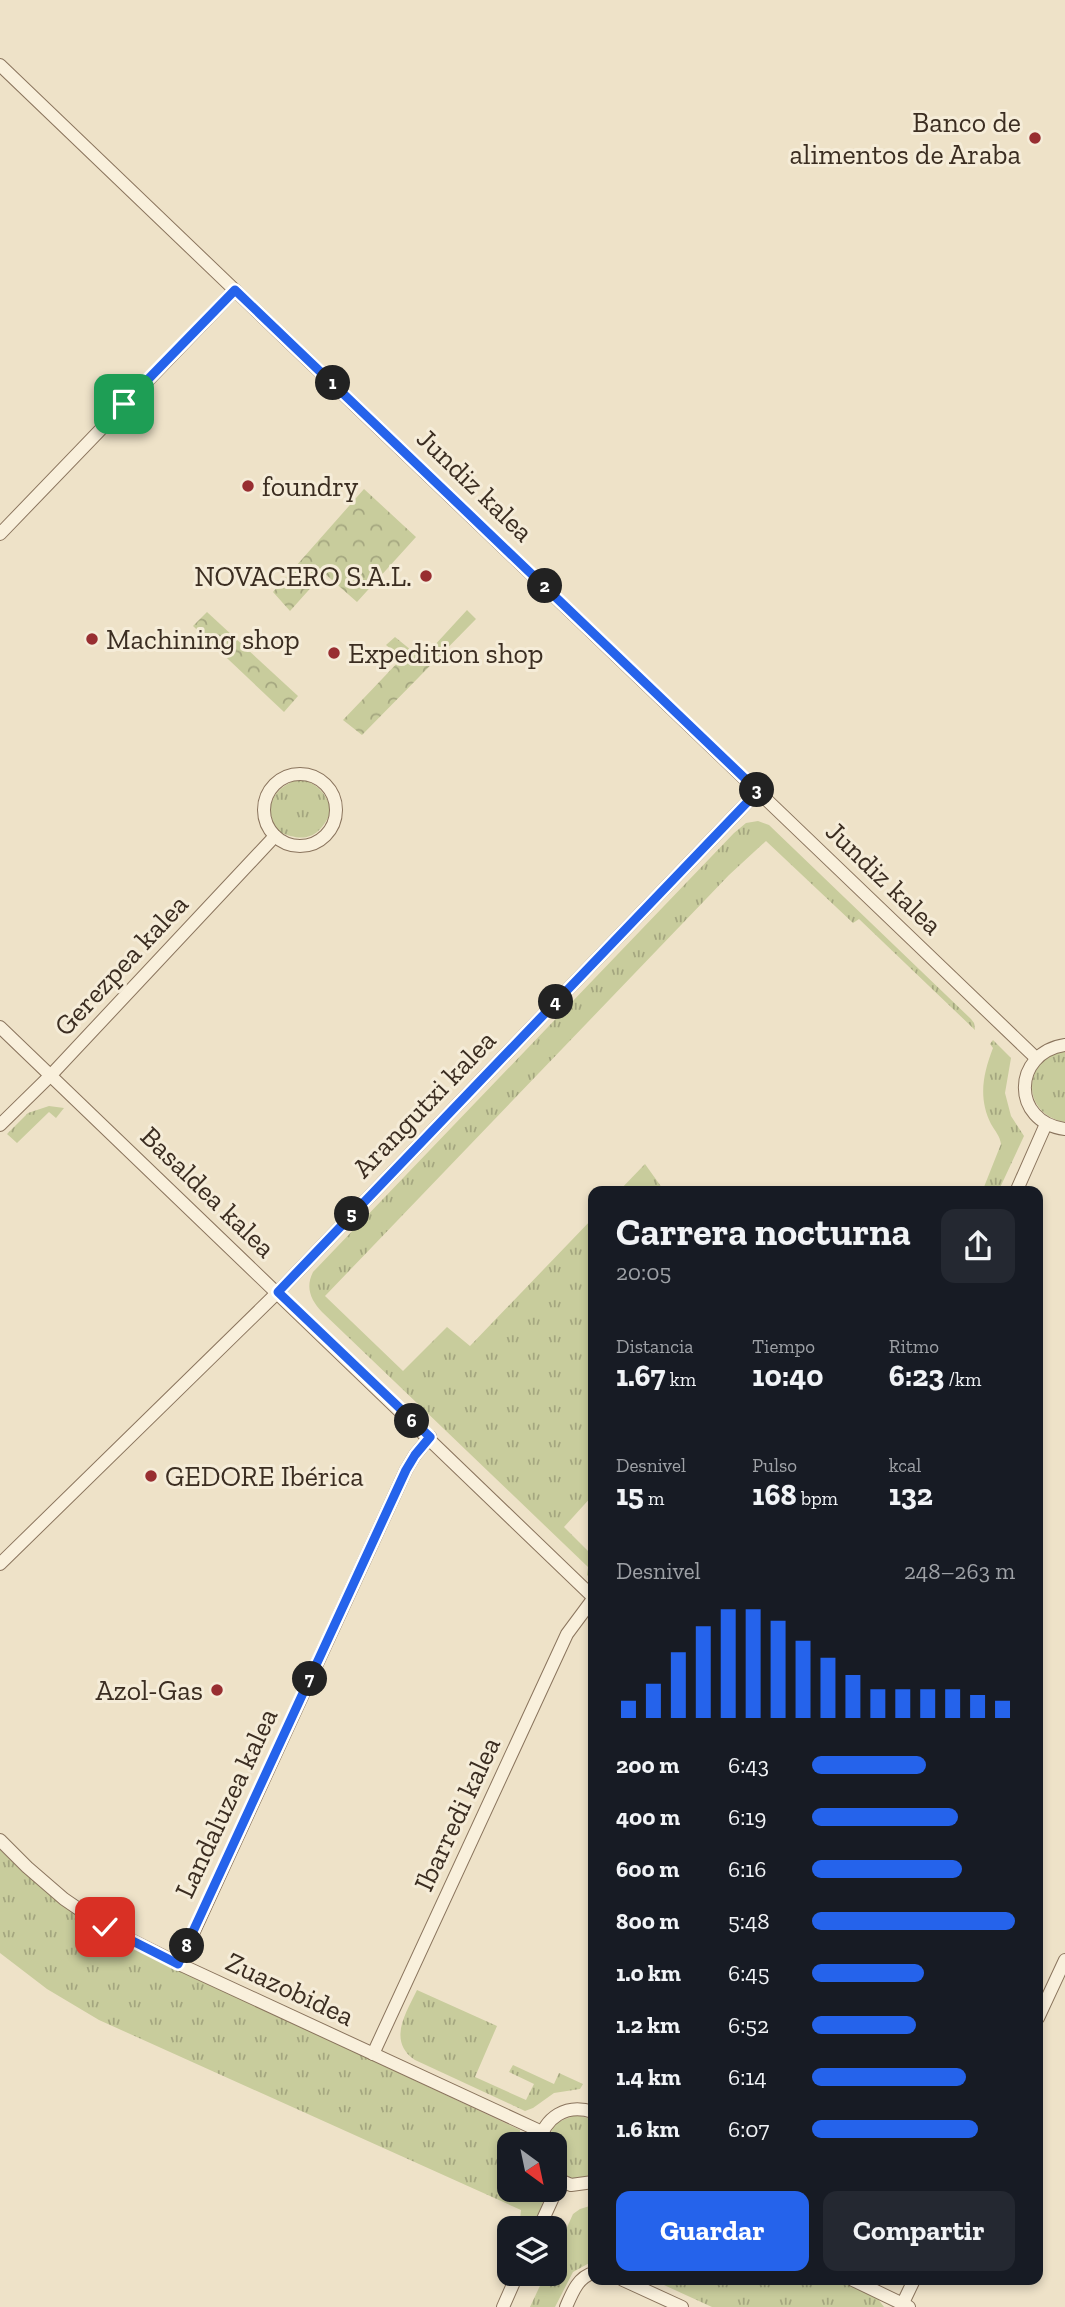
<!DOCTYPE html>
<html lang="es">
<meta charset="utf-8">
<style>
body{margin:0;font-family:"Zilla Slab",serif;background:#242831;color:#f1f3f6;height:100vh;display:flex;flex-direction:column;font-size:26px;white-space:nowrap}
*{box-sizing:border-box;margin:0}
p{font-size:23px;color:#9ea1a6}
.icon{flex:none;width:38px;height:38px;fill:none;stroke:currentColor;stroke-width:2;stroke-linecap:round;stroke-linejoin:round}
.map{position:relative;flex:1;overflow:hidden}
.drawer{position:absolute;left:588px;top:1186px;width:455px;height:1099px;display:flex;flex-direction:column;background:#171b24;border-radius:14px;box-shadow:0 4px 10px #0003}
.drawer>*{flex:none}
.needle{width:46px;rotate:147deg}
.controls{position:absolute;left:497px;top:2132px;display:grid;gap:14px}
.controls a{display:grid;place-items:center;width:70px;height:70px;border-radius:14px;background:#171b24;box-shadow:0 4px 10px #0003;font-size:35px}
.pin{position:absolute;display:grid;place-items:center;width:60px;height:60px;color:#fff;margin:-30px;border-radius:14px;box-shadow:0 4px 10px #0006}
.km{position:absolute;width:35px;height:35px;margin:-18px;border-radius:50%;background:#222;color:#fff;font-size:19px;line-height:35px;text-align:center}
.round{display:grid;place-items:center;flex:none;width:74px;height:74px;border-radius:14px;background:#242831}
.head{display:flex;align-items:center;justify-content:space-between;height:119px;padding:0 28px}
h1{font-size:38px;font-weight:700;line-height:52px}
.metrics{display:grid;grid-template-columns:repeat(3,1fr);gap:10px;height:119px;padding:7px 28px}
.metrics div{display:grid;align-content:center}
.metrics b{font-size:30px;font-weight:700}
.metrics small{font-size:19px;font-weight:400}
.metrics p{font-size:19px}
.chart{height:196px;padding:14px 28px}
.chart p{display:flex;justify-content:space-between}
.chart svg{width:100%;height:126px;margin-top:7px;stroke:#2563eb;stroke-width:6}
.primary-button{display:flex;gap:14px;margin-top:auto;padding:14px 28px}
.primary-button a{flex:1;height:80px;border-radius:14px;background:#2563eb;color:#fff;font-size:28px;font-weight:700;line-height:80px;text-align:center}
.primary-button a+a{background:#242831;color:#f1f3f6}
ul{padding:0 28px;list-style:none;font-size:23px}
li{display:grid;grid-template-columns:112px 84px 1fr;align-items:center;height:52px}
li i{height:18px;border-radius:9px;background:#2563eb}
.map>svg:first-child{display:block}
.grass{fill:url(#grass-tufts)}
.park{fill:url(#park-crowns)}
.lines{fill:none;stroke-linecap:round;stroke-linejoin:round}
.minor-casing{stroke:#8a745d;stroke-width:14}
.minor{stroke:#f9f0dc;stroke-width:12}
.route-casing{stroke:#fff;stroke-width:14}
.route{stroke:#2563eb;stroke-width:9}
.poi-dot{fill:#982e31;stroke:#f5ecd8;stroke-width:2.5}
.labels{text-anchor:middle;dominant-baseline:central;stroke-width:6;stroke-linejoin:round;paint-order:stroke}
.poi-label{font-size:28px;fill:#3b2d21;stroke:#f5ecd8;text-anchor:start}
.street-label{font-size:28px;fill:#3b2d21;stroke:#f5ecd8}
</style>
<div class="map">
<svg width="1065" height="2307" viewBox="0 0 1065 2307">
<defs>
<pattern id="grass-tufts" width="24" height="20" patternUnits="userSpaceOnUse" patternTransform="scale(1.75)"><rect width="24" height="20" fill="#c8cc9c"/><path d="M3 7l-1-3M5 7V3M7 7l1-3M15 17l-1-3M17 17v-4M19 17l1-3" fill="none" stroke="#a4a67f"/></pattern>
<pattern id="park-crowns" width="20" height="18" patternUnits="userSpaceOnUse" patternTransform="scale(1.75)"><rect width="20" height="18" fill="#c8cc9c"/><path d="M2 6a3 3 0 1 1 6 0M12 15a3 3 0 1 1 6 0" fill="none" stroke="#a4a67f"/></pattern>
</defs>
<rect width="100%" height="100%" fill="#eee2c8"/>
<!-- grass -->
<g class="grass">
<path d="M302,779c17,6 23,14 30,31 -13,28 -26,34 -55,21 -2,-5 -5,-11 -6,-16 -4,-19 15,-34 31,-36z"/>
<path d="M758,821l11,4 202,194 3,4 1,7 -116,-111 -6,4 -87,-82 -37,34 -404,421 78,75 44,-44 23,19 123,-128v277l-29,32 29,29v25l-6,-6 1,-8 -266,-255c-11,-12 -17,-24 -9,-40l421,-439 12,-10z"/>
<path d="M993,1040l18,18 -6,35 6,23 13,20 -26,56h-16l19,-48c-1,-8 -6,-13 -10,-20 -13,-26 -8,-50 2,-76l-3,-4z"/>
<path d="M1065,1051v71c-44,-7 -44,-63 0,-71z"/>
<polygon points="49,1106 64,1108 56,1118 49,1112 17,1143 7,1134 28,1113"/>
<polygon points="645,1164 665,1192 618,1192"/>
<polygon points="0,1848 93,1926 119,1941 520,2130 519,2144 509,2144 509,2189 536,2189 544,2200 532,2228 519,2228 521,2210 99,2020 47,1989 0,1953"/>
<path d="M417,1990l80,36 -22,51 51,23 8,-16 -25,-12 4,-7 41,19 5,-11 24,11 -3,5 -26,4 -21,15 -8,3 -110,-51c-28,-19 -9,-47 2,-70z"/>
<polygon points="575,2115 593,2119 593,2176 571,2179 555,2170 555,2144 546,2144 546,2141 556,2123"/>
<polygon points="593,2205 593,2261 573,2272 555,2307 530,2307 546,2273 555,2273 555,2254 573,2214 580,2209"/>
<polygon points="653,2280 839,2280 878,2299 884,2307 712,2307"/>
</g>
<!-- park -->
<g class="park">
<polygon points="364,489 416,537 357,602 324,573 290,611 273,592"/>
<polygon points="467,610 476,619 362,735 343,720 402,658 386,645 395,637 422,659"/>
<polygon points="207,612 298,696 284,712 193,626"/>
</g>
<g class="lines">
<!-- minor casing -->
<g class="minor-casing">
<g id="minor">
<polyline points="0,65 1036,1058"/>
<polyline points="0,534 235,290"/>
<circle cx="300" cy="810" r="36"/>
<polyline points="0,1027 593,1597"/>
<path d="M1065,1045c-53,8 -54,77 0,84"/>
<polyline points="0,1125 51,1075 275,836"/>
<polyline points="1016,1192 1046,1124"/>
<polyline points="0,1564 278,1292 758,791"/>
<polyline points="0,1840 27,1867 64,1899 105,1927 179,1964 542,2132"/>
<polyline points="179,1964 406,1470 415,1455 430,1437"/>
<polyline points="1038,2018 1065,1960"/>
<polyline points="373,2054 567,1634 593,1599"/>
<path d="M539,2144c5,-27 28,-41 54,-32"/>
<polyline points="555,2178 571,2185 593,2182"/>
<polyline points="539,2228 560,2182"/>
<polyline points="623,2280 682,2307"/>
<polyline points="853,2280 909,2307"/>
<polyline points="503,2307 518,2273"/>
<path d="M566,2307c6,-14 12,-30 27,-34"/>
<polyline points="901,2307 914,2280"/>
</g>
</g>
<!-- minor -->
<use href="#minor" class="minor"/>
</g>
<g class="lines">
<!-- route casing -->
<g class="route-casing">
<polyline id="route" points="105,1927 178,1964 406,1470 415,1455 430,1437 278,1292 758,791 235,290 124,404"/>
</g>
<!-- route -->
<use href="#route" class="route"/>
</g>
<!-- markers -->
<g class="poi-dot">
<circle cx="1035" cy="138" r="7"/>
<circle cx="248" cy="486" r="7"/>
<circle cx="426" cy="576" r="7"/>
<circle cx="92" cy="639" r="7"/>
<circle cx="334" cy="653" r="7"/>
<circle cx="151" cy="1476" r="7"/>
<circle cx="217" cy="1690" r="7"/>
</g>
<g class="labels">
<!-- poi labels -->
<g class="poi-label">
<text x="1021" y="122" text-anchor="end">Banco de<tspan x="1021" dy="32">alimentos de Araba</tspan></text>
<text x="262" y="486">foundry</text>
<text x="412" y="576" text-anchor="end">NOVACERO S.A.L.</text>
<text x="106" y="639">Machining shop</text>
<text x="348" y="653">Expedition shop</text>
<text x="165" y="1476">GEDORE Ibérica</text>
<text x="203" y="1690" text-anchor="end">Azol-Gas</text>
</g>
<!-- street labels -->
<g class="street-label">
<text transform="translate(475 485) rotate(44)">Jundiz kalea</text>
<text transform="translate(884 878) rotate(44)">Jundiz kalea</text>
<text transform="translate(121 965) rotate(-47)">Gerezpea kalea</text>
<text transform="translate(424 1104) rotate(-46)">Arangutxi kalea</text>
<text transform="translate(208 1192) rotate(44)">Basaldea kalea</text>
<text transform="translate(226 1803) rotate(-65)">Landaluzea kalea</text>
<text transform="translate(457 1814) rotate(-65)">Ibarredi kalea</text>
<text transform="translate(290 1989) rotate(25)">Zuazobidea</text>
</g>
</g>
</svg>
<div class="controls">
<a><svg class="needle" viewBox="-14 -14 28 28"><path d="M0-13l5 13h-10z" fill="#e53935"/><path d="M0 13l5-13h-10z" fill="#9ea1a6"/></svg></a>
<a><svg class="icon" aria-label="layers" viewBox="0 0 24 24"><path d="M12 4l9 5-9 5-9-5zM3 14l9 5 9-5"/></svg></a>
</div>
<div class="pin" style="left:124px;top:404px;background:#1e9e55"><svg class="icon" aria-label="arrive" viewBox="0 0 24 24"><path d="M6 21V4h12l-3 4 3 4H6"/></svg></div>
<div class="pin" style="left:105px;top:1927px;background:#d93025"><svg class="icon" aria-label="check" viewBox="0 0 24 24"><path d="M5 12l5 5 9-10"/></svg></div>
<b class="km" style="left:333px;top:383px">1</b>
<b class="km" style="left:545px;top:586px">2</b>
<b class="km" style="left:757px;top:790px">3</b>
<b class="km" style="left:556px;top:1002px">4</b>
<b class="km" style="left:352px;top:1214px">5</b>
<b class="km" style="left:412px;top:1421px">6</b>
<b class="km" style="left:310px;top:1679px">7</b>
<b class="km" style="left:187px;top:1946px">8</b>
<section class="drawer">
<div class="head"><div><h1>Carrera nocturna</h1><p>20:05</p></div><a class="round"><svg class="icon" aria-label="share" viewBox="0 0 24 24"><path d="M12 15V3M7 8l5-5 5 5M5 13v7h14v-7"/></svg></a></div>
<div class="metrics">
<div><p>Distancia</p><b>1.67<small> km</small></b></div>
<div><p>Tiempo</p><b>10:40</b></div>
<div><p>Ritmo</p><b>6:23<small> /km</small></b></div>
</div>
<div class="metrics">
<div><p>Desnivel</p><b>15<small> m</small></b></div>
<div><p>Pulso</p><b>168<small> bpm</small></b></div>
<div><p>kcal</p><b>132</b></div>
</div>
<div class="chart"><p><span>Desnivel</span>248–263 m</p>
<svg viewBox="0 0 160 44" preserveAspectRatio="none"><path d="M5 44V38M15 44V32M25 44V21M35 44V12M45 44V6M55 44V6M65 44V10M75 44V17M85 44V23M95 44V29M105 44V34M115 44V34M125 44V34M135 44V34M145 44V36M155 44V38"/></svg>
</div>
<ul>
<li><b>200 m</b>6:43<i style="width:56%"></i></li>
<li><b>400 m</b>6:19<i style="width:72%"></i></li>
<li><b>600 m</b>6:16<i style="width:74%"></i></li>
<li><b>800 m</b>5:48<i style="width:100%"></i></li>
<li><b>1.0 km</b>6:45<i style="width:55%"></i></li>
<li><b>1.2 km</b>6:52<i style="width:51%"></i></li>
<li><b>1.4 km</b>6:14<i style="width:76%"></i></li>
<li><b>1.6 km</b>6:07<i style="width:82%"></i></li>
</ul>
<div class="primary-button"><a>Guardar</a><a>Compartir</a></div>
</section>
</div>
